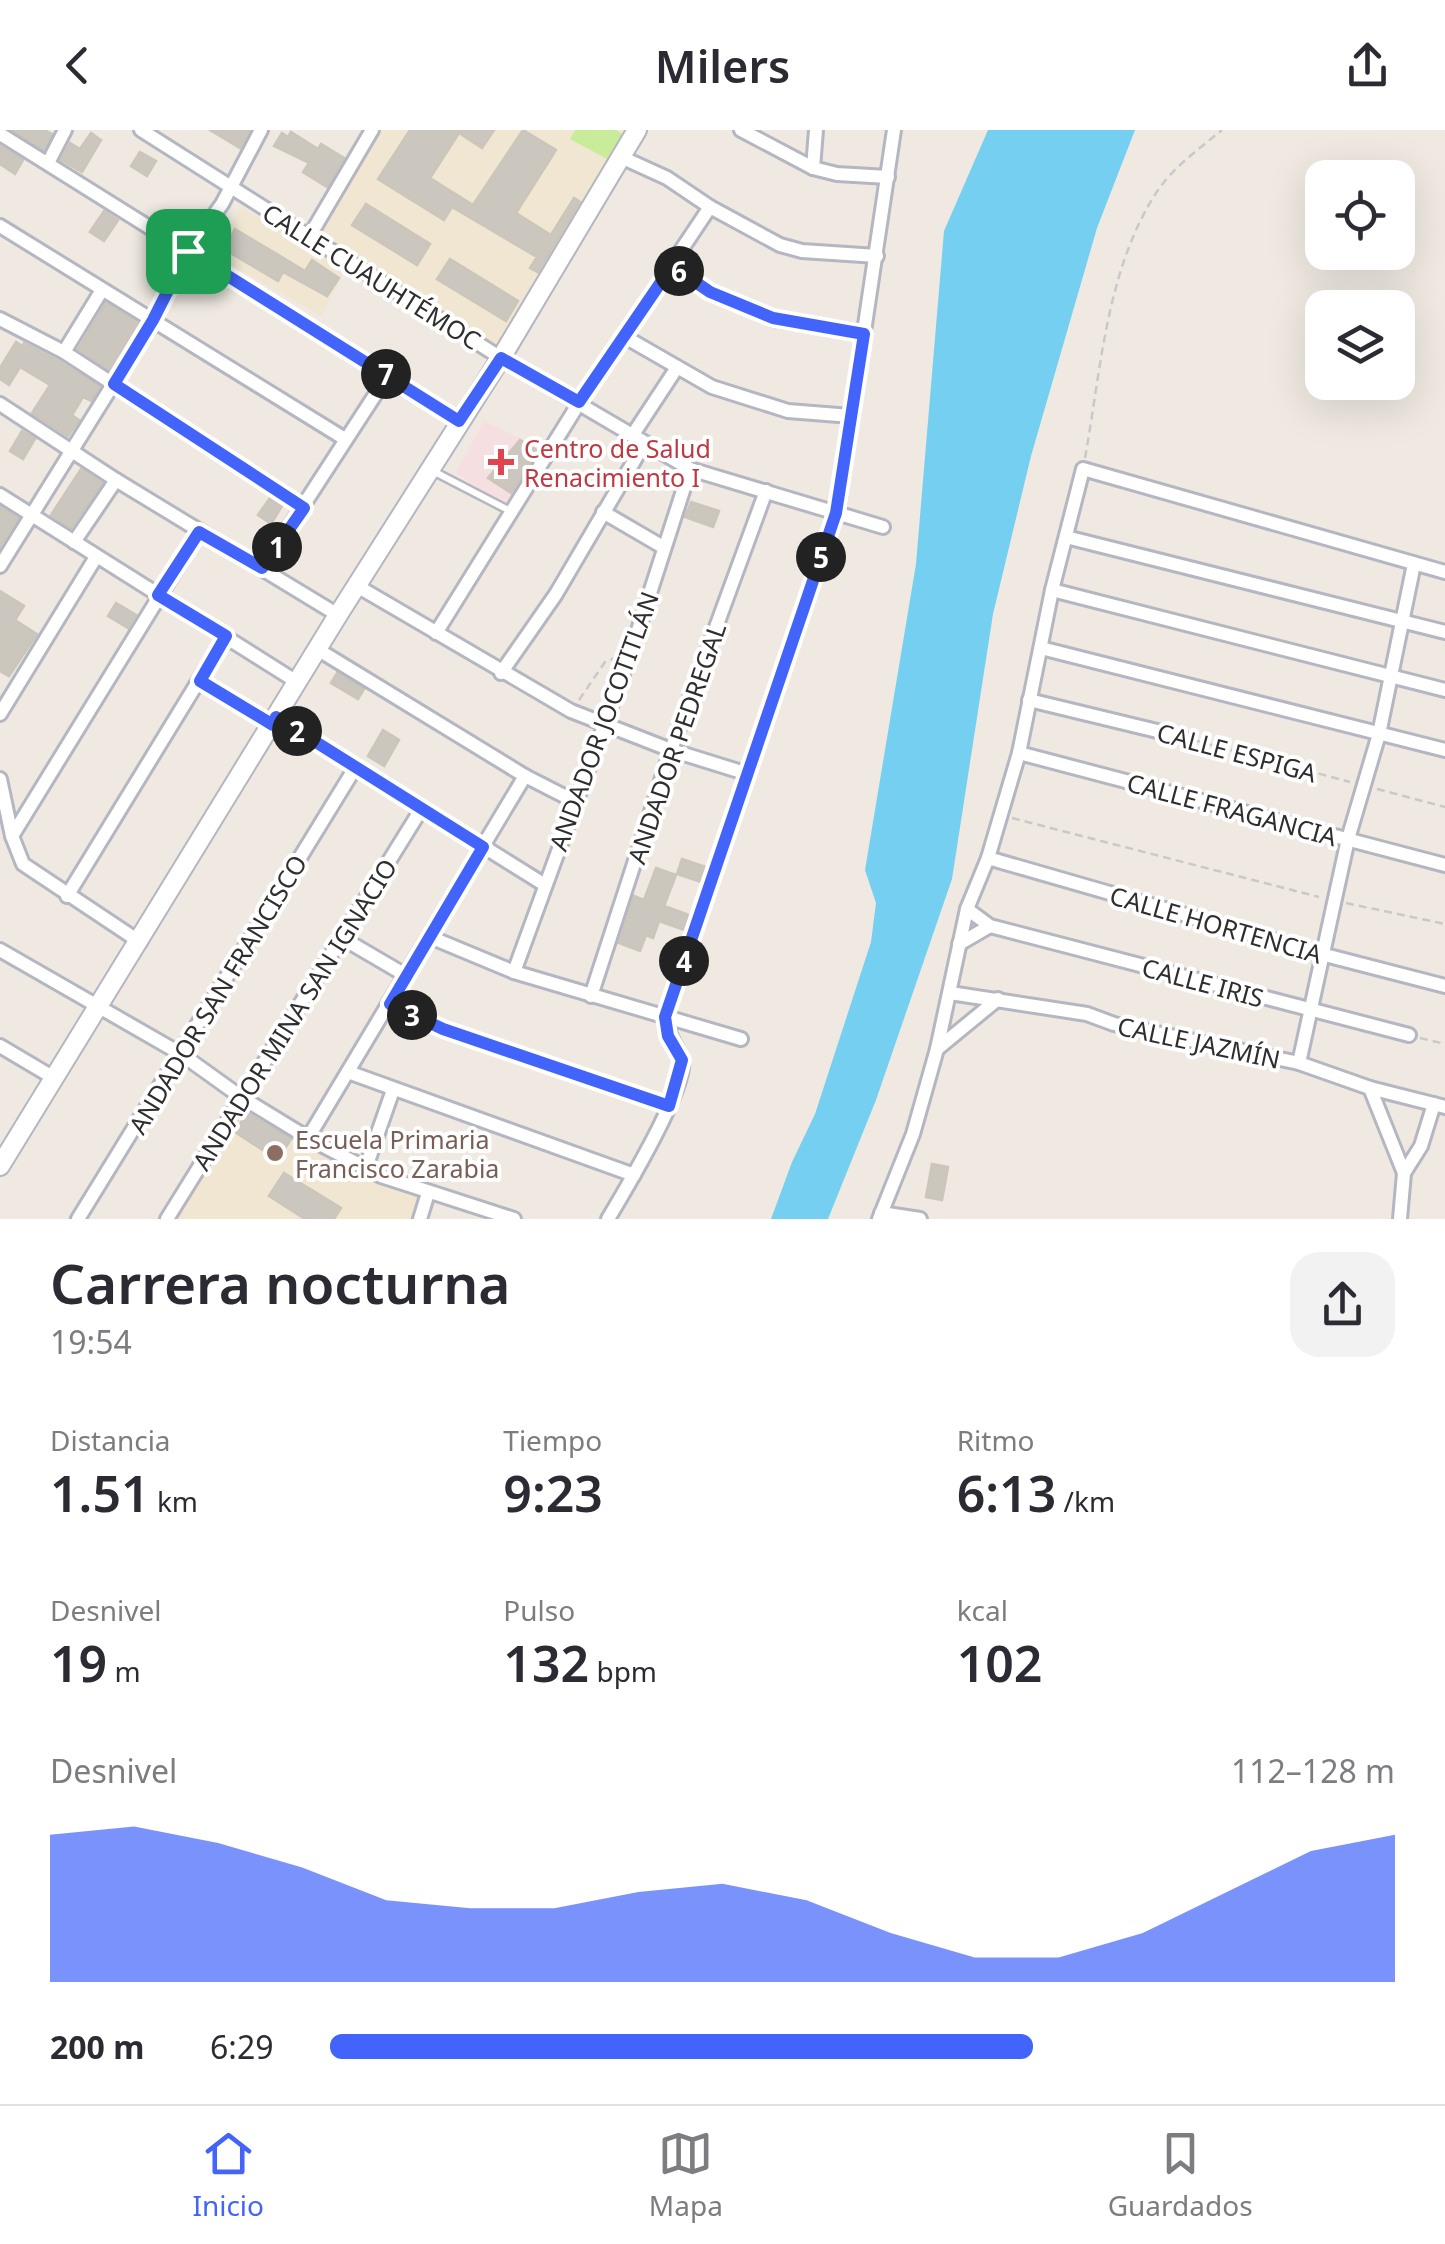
<!DOCTYPE html>
<html lang="es">
<meta charset="utf-8">
<style>
body{margin:0;font-family:"Noto Sans",sans-serif;background:#f2f2f3;color:#2b2b33;height:100vh;display:flex;flex-direction:column;font-size:38px;white-space:nowrap}
*{box-sizing:border-box;margin:0}
p{font-size:32px;color:#7c7c81}
.icon{flex:none;width:55px;height:55px;fill:none;stroke:currentColor;stroke-width:2;stroke-linecap:round;stroke-linejoin:round}
.map{position:relative;height:1089px;overflow:hidden}
.panel{display:flex;flex-direction:column;background:#fff;flex:1}
.panel>*{flex:none}
.controls{position:absolute;left:1305px;top:30px;display:grid;gap:20px}
.controls a{display:grid;place-items:center;width:110px;height:110px;border-radius:20px;background:#fff;box-shadow:0 10px 40px #0002;font-size:50px}
.pin{position:absolute;display:grid;place-items:center;width:85px;height:85px;color:#fff;margin:-42px;border-radius:20px;box-shadow:0 5px 15px #0006}
.km{position:absolute;width:50px;height:50px;margin:-25px;border-radius:50%;background:#222;color:#fff;font-size:28px;line-height:50px;text-align:center}
.round{display:grid;place-items:center;flex:none;width:105px;height:105px;border-radius:30px;background:#f2f2f3}
.headline{display:flex;align-items:center;justify-content:space-between;height:170px;padding:0 50px}
h1{font-size:55px;font-weight:600;line-height:75px}
.figures{display:grid;grid-template-columns:repeat(3,1fr);gap:15px;height:170px;padding:10px 50px}
.figures div{display:grid;align-content:center}
.figures b{font-size:50px;font-weight:600}
.figures small{font-size:28px;font-weight:400}
.figures p{font-size:28px}
.chart{height:280px;padding:20px 50px}
.chart p{display:flex;justify-content:space-between}
.chart svg{width:100%;height:180px;margin-top:10px;fill:#4264fb;opacity:.7}
ul{padding:0 50px;list-style:none;font-size:32px}
li{display:grid;grid-template-columns:160px 120px 1fr;align-items:center;height:75px}
li i{height:25px;border-radius:12px;background:#4264fb}
header{display:flex;justify-content:space-between;align-items:center;height:130px;padding:0 50px;background:#fff;font-size:45px;font-weight:600}
.tabs{display:flex;justify-content:space-around;align-items:center;height:140px;border-top:2px solid #e1e1e2;background:#fff;font-size:28px;color:#7c7c81}
.tabs a{display:grid;justify-items:center;gap:5px}
.tabs .active{color:#4264fb}
.map>svg:first-child{display:block}
.education{fill:#f0e6d1}
.medical{fill:#f5dfe0}
.pitch{fill:#c9ec9a}
.water{fill:#75cff0}
.building{fill:#cbc7bf;stroke:#cbc5ba;stroke-width:2.5}
.lines{fill:none;stroke-linecap:round;stroke-linejoin:round}
.lane-casing{stroke:#b4b7c1;stroke-width:11}
.street-casing{stroke:#b4b7c1;stroke-width:18}
.secondary-casing{stroke:#b4b7c1;stroke-width:22}
.path{stroke:#c9c9c9;stroke-width:2.5;stroke-dasharray:8 5;stroke-linecap:butt}
.lane{stroke:#fff;stroke-width:6}
.street{stroke:#fff;stroke-width:12}
.secondary{stroke:#fff;stroke-width:18}
.route-casing{stroke:#fff;stroke-width:20}
.route{stroke:#4264fb;stroke-width:12}
.health-dot{fill:#e0444e;stroke:#fff;stroke-width:4}
.education-dot{fill:#8d6e63;stroke:#fff;stroke-width:4}
.labels{text-anchor:middle;dominant-baseline:central;stroke-width:8;stroke-linejoin:round;paint-order:stroke}
.street-label{font-size:25px;fill:#2e2e2e;stroke:#fff}
.health-label{font-size:25px;fill:#be3a42;stroke:#fff;text-anchor:start}
.education-label{font-size:25px;fill:#785e54;stroke:#fff;text-anchor:start}
</style>
<header><svg class="icon" aria-label="back" viewBox="0 0 24 24"><path d="M15 5l-7 7 7 7"/></svg>Milers<svg class="icon" aria-label="share" viewBox="0 0 24 24"><path d="M12 15V3M7 8l5-5 5 5M5 13v7h14v-7"/></svg></header>
<div class="map">
<svg width="1445" height="1089" viewBox="0 0 1445 1089">
<rect width="100%" height="100%" fill="#efe9e1"/>
<!-- education -->
<g class="education">
<polygon points="378,0 626,0 498,220 318,104"/>
<polygon points="241,77 347,137 321,186 214,125"/>
<polygon points="245,977 423,1070 416,1089 176,1089"/>
</g>
<!-- medical -->
<polygon class="medical" points="484,291 546,321 509,380 456,343"/>
<!-- pitch -->
<polygon class="pitch" points="575,0 616,0 622,4 607,29 570,9"/>
<!-- water -->
<polygon class="water" points="988,0 1135,0 1097,98 1031,326 993,484 952,749 876,970 828,1089 771,1089 792,1032 815,984 871,812 876,773 865,740 916,434 944,101"/>
<!-- building -->
<g class="building">
<polygon points="12,0 44,0 52,4 44,20"/>
<polygon points="210,0 250,0 240,18"/>
<polygon points="410,0 494,0 482,18 459,3 430,48 473,75 523,0 556,20 516,83 551,105 574,68 580,72 538,142 530,138 537,127 452,77 444,90 378,49"/>
<polygon points="291,2 318,19 321,14 344,28 327,57 303,42 309,33 274,16 282,3 288,7"/>
<polygon points="91,3 101,10 82,42 61,30 70,13 80,19"/>
<polygon points="0,16 23,30 15,44 0,34"/>
<polygon points="140,22 156,31 147,46 131,36"/>
<polygon points="366,74 430,114 417,135 352,95"/>
<polygon points="104,81 118,90 104,111 90,102"/>
<polygon points="235,99 305,141 312,130 339,148 327,166 283,142 278,151 224,119"/>
<polygon points="450,129 518,171 506,191 437,149"/>
<polygon points="106,173 139,194 110,240 78,219"/>
<polygon points="16,212 22,216 24,213 59,231 100,257 91,271 83,267 72,285 79,290 68,306 32,283 50,255 20,237 9,255 0,249 0,238"/>
<polygon points="22,301 35,309 23,329 10,321"/>
<polygon points="520,310 538,321 511,363 488,348"/>
<polygon points="81,339 102,353 71,398 51,385"/>
<polygon points="270,368 282,376 271,394 258,385"/>
<polygon points="691,372 719,381 713,397 685,387"/>
<polygon points="0,377 18,388 0,417"/>
<polygon points="0,461 24,476 15,490 37,504 9,546 0,541"/>
<polygon points="116,473 136,485 128,498 108,486"/>
<polygon points="337,543 364,559 358,569 331,553"/>
<polygon points="383,600 399,610 384,636 368,626"/>
<polygon points="682,729 706,737 701,752 677,744"/>
<polygon points="656,738 676,745 664,776 689,785 684,800 659,791 653,808 646,805 640,821 619,813 634,766 644,770"/>
<polygon points="247,983 291,1009 278,1030 235,1002"/>
<polygon points="932,1034 948,1037 942,1070 926,1067"/>
<polygon points="284,1043 341,1078 334,1089 305,1089 269,1066"/>
</g>
<g class="lines">
<!-- lane casing -->
<g class="lane-casing">
<polyline id="lane" points="431,340 512,382"/>
</g>
<!-- street casing -->
<g class="street-casing">
<g id="street">
<polyline points="141,0 501,228 690,339 883,397"/>
<polyline points="741,0 813,38 837,44 888,47"/>
<polyline points="0,4 459,291"/>
<polyline points="621,27 667,48 710,77 780,115 802,121 877,126"/>
<polyline points="48,33 65,0"/>
<polyline points="813,38 816,0"/>
<polyline points="0,96 345,309"/>
<polyline points="309,107 372,0"/>
<polyline points="672,136 710,161 773,189 864,203"/>
<polyline points="0,189 64,222 304,378"/>
<polyline points="625,207 712,257 788,281 851,286"/>
<polyline points="64,222 102,160"/>
<polyline points="0,274 116,350 338,485"/>
<polyline points="632,306 676,239"/>
<polyline points="0,365 297,552"/>
<polyline points="603,382 663,417"/>
<polyline points="1066,407 1445,502"/>
<polyline points="74,412 116,350"/>
<polyline points="0,436 153,190 188,121 222,74 261,0"/>
<polyline points="262,439 388,245"/>
<polyline points="357,456 571,581 671,620 748,644"/>
<polyline points="1052,460 1445,560"/>
<polyline points="436,503 579,273 710,77"/>
<polyline points="1041,518 1445,620"/>
<polyline points="317,519 525,646 574,671"/>
<polyline points="501,543 556,464 644,314"/>
<polyline points="200,551 273,595"/>
<polyline points="1029,570 1182,607"/>
<polyline points="0,584 96,427"/>
<polyline points="276,587 545,755"/>
<polyline points="1019,623 1445,735"/>
<polyline points="0,649 12,706 23,734 140,812"/>
<polyline points="12,706 199,402"/>
<polyline points="988,728 1325,825 1445,856"/>
<polyline points="67,766 226,506"/>
<polyline points="967,779 990,796 1409,905"/>
<polyline points="430,807 514,842 741,909"/>
<polyline points="342,808 407,846"/>
<polyline points="959,814 990,796"/>
<polyline points="0,820 181,924 241,967 308,1008 381,1046 514,1089"/>
<polyline points="514,842 631,522 690,339"/>
<polyline points="950,863 1087,884 1114,894 1299,933 1370,958 1445,977"/>
<polyline points="591,866 671,620 766,361"/>
<polyline points="390,874 443,899 669,976"/>
<polyline points="0,916 54,948"/>
<polyline points="937,919 998,869"/>
<polyline points="1299,933 1348,709 1379,604 1414,434"/>
<polyline points="348,942 634,1045"/>
<polyline points="1370,958 1404,1043 1400,1089"/>
<polyline points="308,1008 525,646"/>
<polyline points="366,1037 393,960"/>
<polyline points="1404,1043 1421,1016 1434,974"/>
<polyline points="881,1083 920,1089"/>
<polyline points="78,1089 355,638"/>
<polyline points="167,1089 422,678"/>
<polyline points="420,1089 428,1063"/>
<path d="M608,1089c15,-25 80,-134 74,-158 -4,-15 -14,-22 -17,-44l172,-504 57,-383"/>
<polyline points="879,1089 913,1004 937,919 967,779 988,728 1019,623 1052,460 1083,339 1445,442"/>
</g>
</g>
<!-- secondary casing -->
<g class="secondary-casing">
<polyline id="secondary" points="0,1036 338,485 501,228 637,0"/>
</g>
<!-- path -->
<g class="path">
<path d="M1085,328c16,-88 21,-187 71,-265 16,-25 43,-44 66,-63"/>
<polyline points="579,570 605,532 615,528"/>
<polyline points="1193,610 1350,652"/>
<polyline points="1377,659 1445,677"/>
<polyline points="1012,688 1319,767"/>
<polyline points="1346,773 1445,794"/>
<polyline points="1420,908 1445,914"/>
</g>
<!-- lane -->
<use href="#lane" class="lane"/>
<!-- street -->
<use href="#street" class="street"/>
<!-- secondary -->
<use href="#secondary" class="secondary"/>
</g>
<g class="lines">
<!-- route casing -->
<g class="route-casing">
<polygon id="route" points="188,121 459,291 501,228 579,272 672,136 710,162 773,188 864,204 836,383 665,887 668,906 682,930 669,976 443,899 390,874 483,717 276,587 273,595 200,551 226,506 158,465 199,402 262,438 304,378 114,254 153,190"/>
</g>
<!-- route -->
<use href="#route" class="route"/>
</g>
<!-- markers -->
<path class="health-dot" d="M496 317h10v10h10v10h-10v10h-10v-10h-10v-10h10z"/>
<circle class="education-dot" cx="275" cy="1023" r="10"/>
<g class="labels">
<!-- street labels -->
<g class="street-label">
<text transform="translate(372 146) rotate(32)">CALLE CUAUHTÉMOC</text>
<text transform="translate(603 591) rotate(-70)">ANDADOR JOCOTITLÁN</text>
<text transform="translate(676 613) rotate(-71)">ANDADOR PEDREGAL</text>
<text transform="translate(1237 622) rotate(15)">CALLE ESPIGA</text>
<text transform="translate(1232 679) rotate(15)">CALLE FRAGANCIA</text>
<text transform="translate(1216 794) rotate(16)">CALLE HORTENCIA</text>
<text transform="translate(1203 852) rotate(15)">CALLE IRIS</text>
<text transform="translate(217 864) rotate(-59)">ANDADOR SAN FRANCISCO</text>
<text transform="translate(294 884) rotate(-58)">ANDADOR MINA SAN IGNACIO</text>
<text transform="translate(1199 912) rotate(12)">CALLE JAZMÍN</text>
</g>
<!-- health labels -->
<g class="health-label">
<text x="524" y="318">Centro de Salud<tspan x="524" dy="29">Renacimiento I</tspan></text>
</g>
<!-- education labels -->
<g class="education-label">
<text x="295" y="1009">Escuela Primaria<tspan x="295" dy="29">Francisco Zarabia</tspan></text>
</g>
</g>
</svg>
<div class="controls">
<a><svg class="icon" aria-label="locate" viewBox="0 0 24 24"><circle cx="12" cy="12" r="6"/><path d="M12 2v4M12 18v4M2 12h4M18 12h4"/></svg></a>
<a><svg class="icon" aria-label="layers" viewBox="0 0 24 24"><path d="M12 4l9 5-9 5-9-5zM3 14l9 5 9-5"/></svg></a>
</div>
<div class="pin" style="left:188px;top:121px;background:#1e9e55"><svg class="icon" aria-label="arrive" viewBox="0 0 24 24"><path d="M6 21V4h12l-3 4 3 4H6"/></svg></div>
<b class="km" style="left:277px;top:417px">1</b>
<b class="km" style="left:297px;top:601px">2</b>
<b class="km" style="left:412px;top:885px">3</b>
<b class="km" style="left:684px;top:831px">4</b>
<b class="km" style="left:821px;top:427px">5</b>
<b class="km" style="left:679px;top:141px">6</b>
<b class="km" style="left:386px;top:244px">7</b>
</div>
<section class="panel">
<div class="headline"><div><h1>Carrera nocturna</h1><p>19:54</p></div><a class="round"><svg class="icon" aria-label="share" viewBox="0 0 24 24"><path d="M12 15V3M7 8l5-5 5 5M5 13v7h14v-7"/></svg></a></div>
<div class="figures">
<div><p>Distancia</p><b>1.51<small> km</small></b></div>
<div><p>Tiempo</p><b>9:23</b></div>
<div><p>Ritmo</p><b>6:13<small> /km</small></b></div>
</div>
<div class="figures">
<div><p>Desnivel</p><b>19<small> m</small></b></div>
<div><p>Pulso</p><b>132<small> bpm</small></b></div>
<div><p>kcal</p><b>102</b></div>
</div>
<div class="chart"><p><span>Desnivel</span>112–128 m</p>
<svg viewBox="0 0 160 44" preserveAspectRatio="none"><path d="M0 44V8L10 6L20 10L30 16L40 24L50 26L60 26L70 22L80 20L90 24L100 32L110 38L120 38L130 32L140 22L150 12L160 8V44z"/></svg>
</div>
<ul>
<li><b>200 m</b>6:29<i style="width:66%"></i></li>
</ul>
</section>
<nav class="tabs">
<a class="active"><svg class="icon" aria-label="home" viewBox="0 0 24 24"><path d="M3 11l9-7 9 7M6 9v11h12V9"/></svg>Inicio</a>
<a><svg class="icon" aria-label="map" viewBox="0 0 24 24"><path d="M3 6l6-2 6 2 6-2v14l-6 2-6-2-6 2zM9 4v14M15 6v14"/></svg>Mapa</a>
<a><svg class="icon" aria-label="saved" viewBox="0 0 24 24"><path d="M7 4h10v16l-5-4-5 4z"/></svg>Guardados</a>
</nav>
